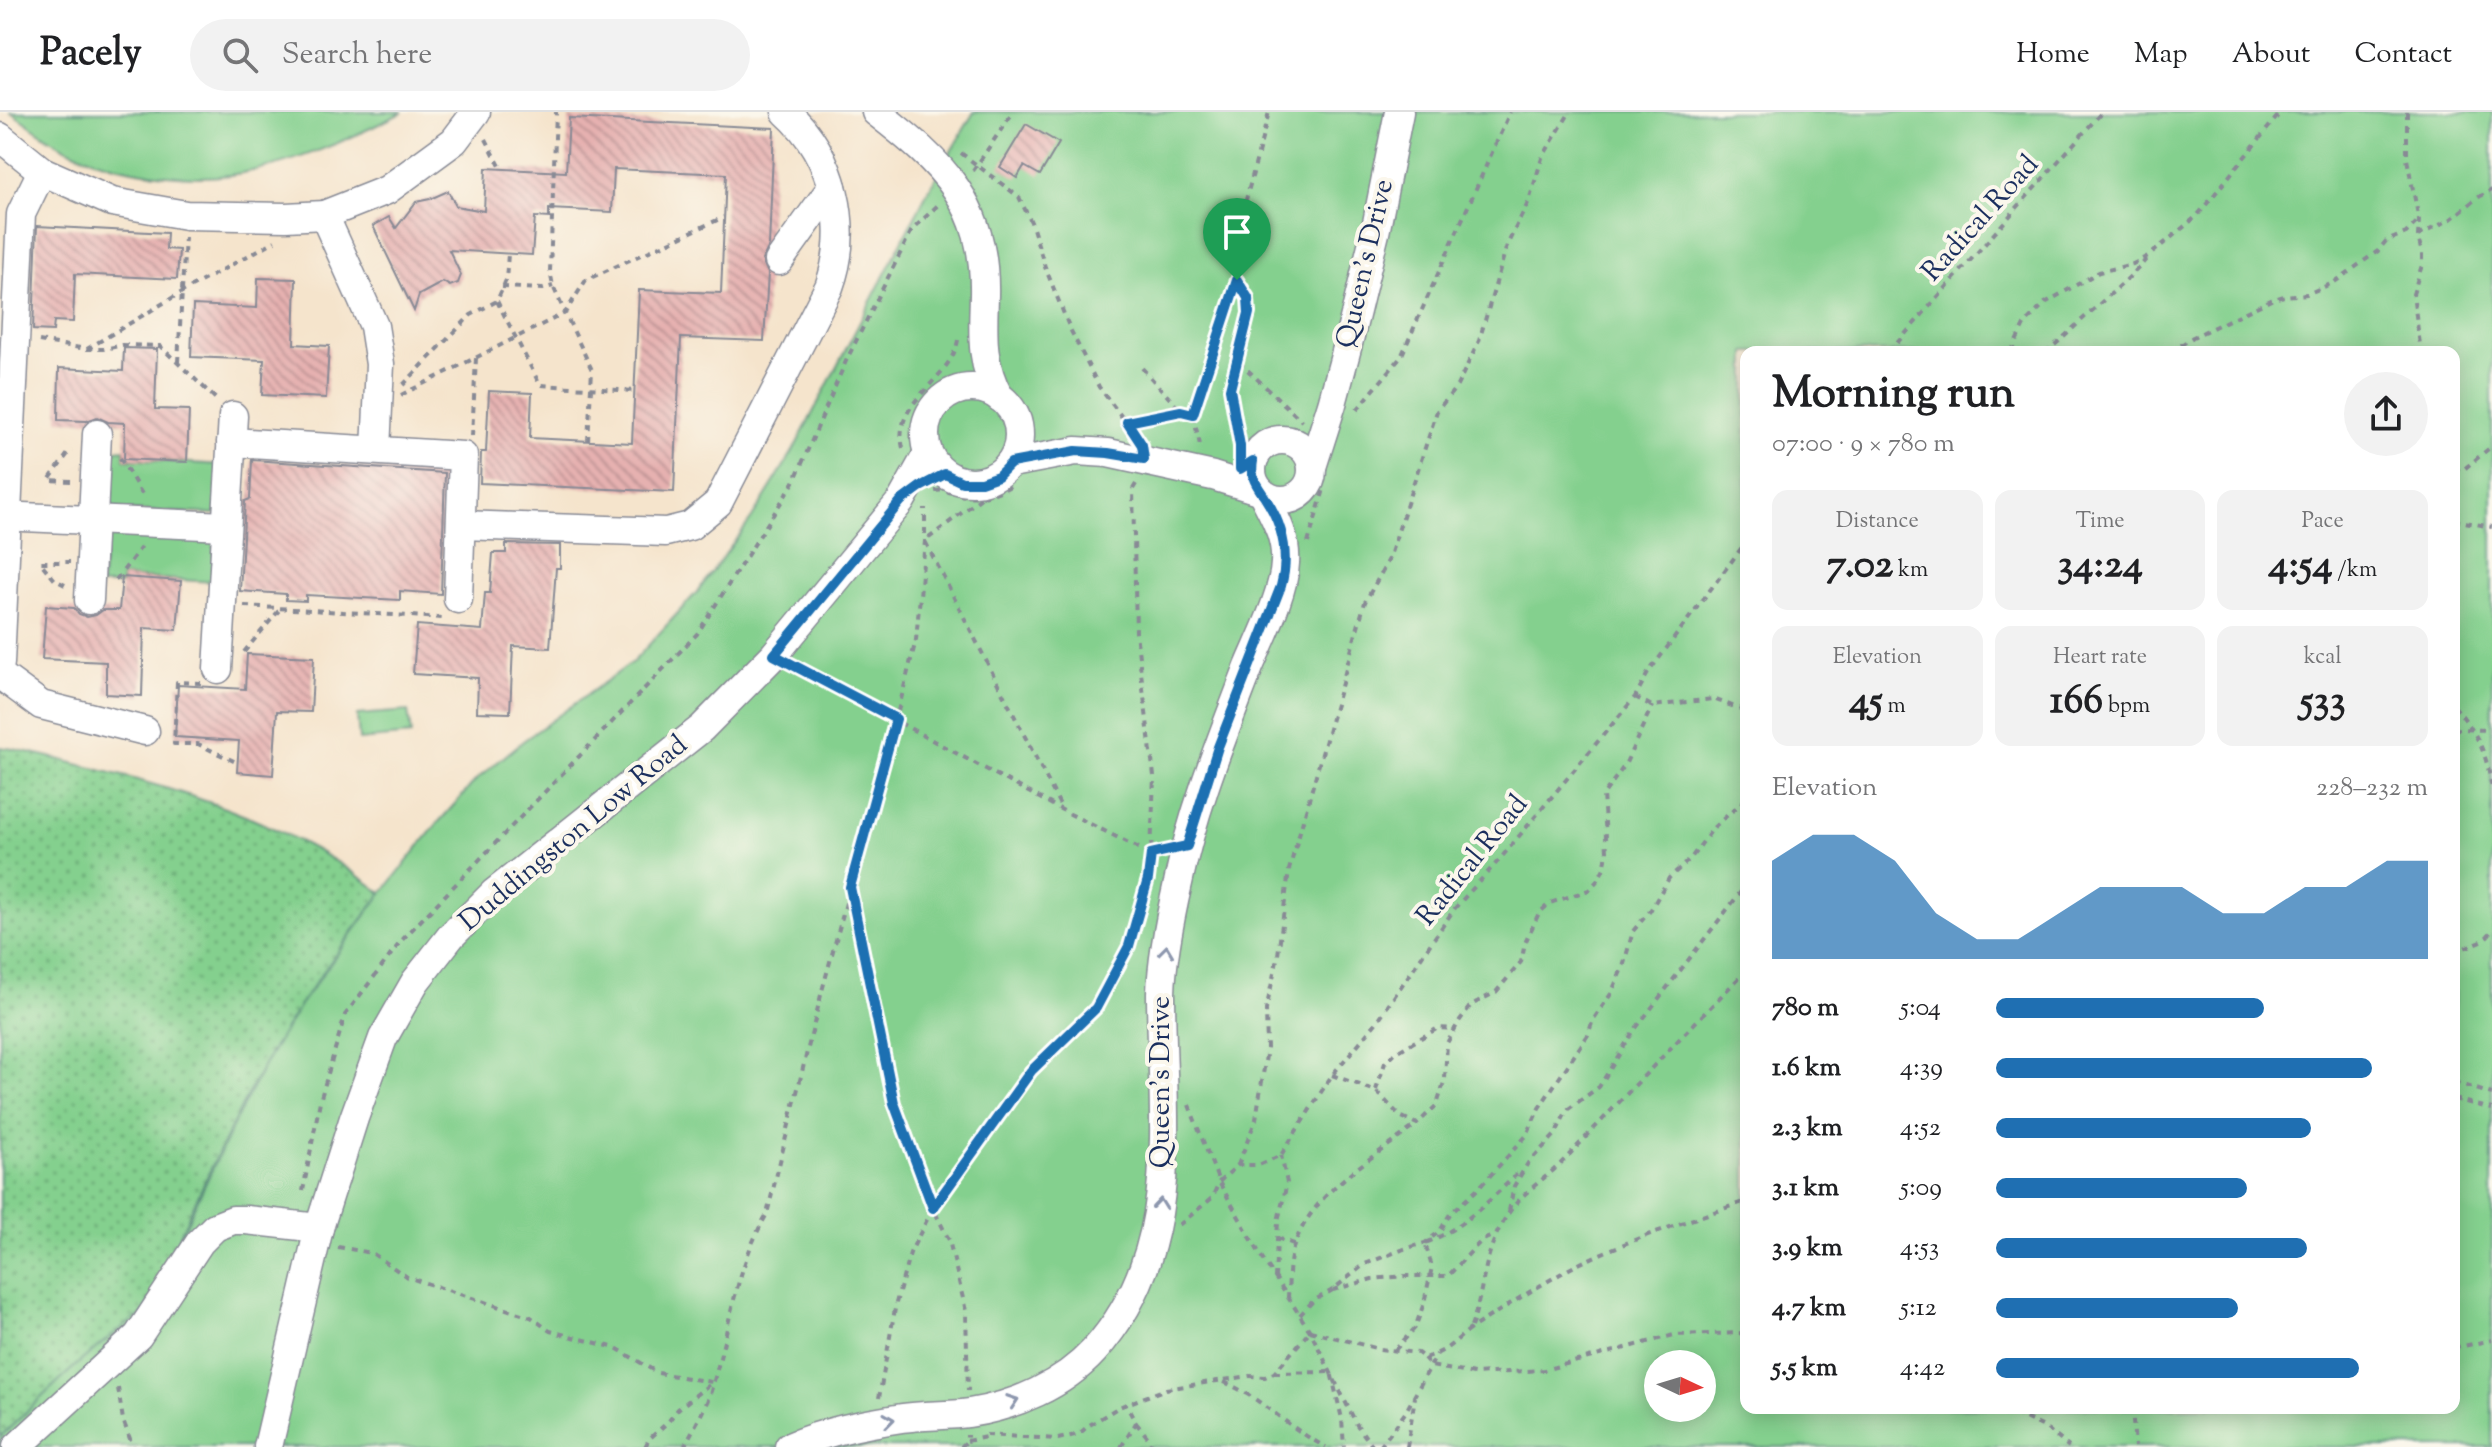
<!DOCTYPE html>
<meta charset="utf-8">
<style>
body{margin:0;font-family:"Sorts Mill Goudy",serif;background:#f2f2f2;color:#202124;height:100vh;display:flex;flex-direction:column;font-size:30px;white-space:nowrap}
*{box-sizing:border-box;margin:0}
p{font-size:26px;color:#757577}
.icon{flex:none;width:44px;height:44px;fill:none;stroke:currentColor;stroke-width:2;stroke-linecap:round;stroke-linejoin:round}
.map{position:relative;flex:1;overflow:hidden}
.sheet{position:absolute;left:1740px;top:234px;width:720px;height:1068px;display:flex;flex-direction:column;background:#fff;border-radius:16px;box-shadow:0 4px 20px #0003}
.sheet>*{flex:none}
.needle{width:52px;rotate:94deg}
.fabs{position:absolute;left:1644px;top:1238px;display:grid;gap:16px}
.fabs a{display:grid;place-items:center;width:72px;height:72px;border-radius:50%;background:#fff;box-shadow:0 4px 20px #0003;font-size:40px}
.pin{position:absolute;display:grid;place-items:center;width:68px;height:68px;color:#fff;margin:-82px -34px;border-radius:50% 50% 50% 0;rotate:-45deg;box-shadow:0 0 8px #0007}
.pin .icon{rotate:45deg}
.round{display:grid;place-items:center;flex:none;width:84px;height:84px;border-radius:42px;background:#f2f2f2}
.head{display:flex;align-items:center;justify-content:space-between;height:136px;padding:0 32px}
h1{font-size:44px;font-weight:700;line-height:60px}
.metrics{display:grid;grid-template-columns:repeat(3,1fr);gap:12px;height:136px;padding:8px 32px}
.metrics div{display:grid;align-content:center;border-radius:16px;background:#f2f2f2;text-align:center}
.metrics b{font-size:40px;font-weight:700}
.metrics small{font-size:22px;font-weight:400}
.metrics p{font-size:22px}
.chart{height:224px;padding:16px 32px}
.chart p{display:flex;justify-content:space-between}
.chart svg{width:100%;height:144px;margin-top:8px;fill:#1f6fb2;opacity:.7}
ul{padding:0 32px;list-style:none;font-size:26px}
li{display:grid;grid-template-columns:128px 96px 1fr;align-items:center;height:60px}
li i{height:20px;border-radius:10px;background:#1f6fb2}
header{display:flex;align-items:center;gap:48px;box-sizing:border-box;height:112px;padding:0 40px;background:#fff;border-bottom:2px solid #e0e0e0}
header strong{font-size:38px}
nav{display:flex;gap:44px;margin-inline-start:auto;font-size:28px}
.search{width:560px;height:72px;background:#f2f2f2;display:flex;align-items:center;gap:20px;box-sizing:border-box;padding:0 28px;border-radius:44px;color:#757577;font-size:30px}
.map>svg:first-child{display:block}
.grass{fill:url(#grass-dots);stroke:#508076;stroke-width:2}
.green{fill:#84d08e;stroke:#508076;stroke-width:2;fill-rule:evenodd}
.building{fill:url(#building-back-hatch)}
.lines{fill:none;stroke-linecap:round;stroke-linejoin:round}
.minor-casing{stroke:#888a95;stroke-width:31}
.path{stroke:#888a95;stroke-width:4;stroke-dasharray:6 6;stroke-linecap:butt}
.minor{stroke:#fff;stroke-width:28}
.oneway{stroke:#8d97ae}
.route-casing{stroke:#fff;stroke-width:16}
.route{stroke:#1f6fb2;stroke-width:10}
.labels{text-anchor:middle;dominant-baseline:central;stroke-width:8;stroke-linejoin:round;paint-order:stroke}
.street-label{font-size:28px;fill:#1b2f5e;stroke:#fbf7ec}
</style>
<header>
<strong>Pacely</strong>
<div class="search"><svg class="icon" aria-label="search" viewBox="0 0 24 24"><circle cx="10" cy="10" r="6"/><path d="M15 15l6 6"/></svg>Search here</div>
<nav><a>Home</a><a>Map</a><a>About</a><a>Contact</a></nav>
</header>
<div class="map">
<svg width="2492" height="1335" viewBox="0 0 2492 1335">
<defs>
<pattern id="grass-dots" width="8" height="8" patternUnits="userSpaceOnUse" patternTransform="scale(2)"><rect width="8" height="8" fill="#84d08e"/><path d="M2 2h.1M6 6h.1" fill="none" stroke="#6ba977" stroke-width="1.8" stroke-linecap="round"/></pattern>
<pattern id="building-back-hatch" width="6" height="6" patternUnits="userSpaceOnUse" patternTransform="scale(2)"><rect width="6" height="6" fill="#e6b1b0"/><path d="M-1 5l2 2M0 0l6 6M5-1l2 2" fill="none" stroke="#ba9092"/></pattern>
</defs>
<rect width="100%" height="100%" fill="#fbf7ec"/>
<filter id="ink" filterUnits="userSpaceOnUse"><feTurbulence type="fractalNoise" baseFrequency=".0125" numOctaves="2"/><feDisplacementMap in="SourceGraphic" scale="16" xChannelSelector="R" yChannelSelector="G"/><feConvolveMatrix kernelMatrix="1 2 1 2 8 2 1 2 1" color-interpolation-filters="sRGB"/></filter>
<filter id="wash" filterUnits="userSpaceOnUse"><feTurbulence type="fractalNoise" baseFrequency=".006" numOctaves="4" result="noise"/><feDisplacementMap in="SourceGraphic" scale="32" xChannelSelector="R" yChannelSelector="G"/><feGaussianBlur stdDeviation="1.8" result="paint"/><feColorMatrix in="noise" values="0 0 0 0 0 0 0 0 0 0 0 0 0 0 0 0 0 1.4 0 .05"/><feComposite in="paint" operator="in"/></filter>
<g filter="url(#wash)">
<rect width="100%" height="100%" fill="#f5e4cc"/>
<!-- grass -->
<path class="grass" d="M0,635c32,4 64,14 96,22 104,26 199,58 286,124 -41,54 -82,107 -115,166 -46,82 -83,169 -123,254 -53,34 -98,81 -144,124z"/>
<!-- green -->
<g class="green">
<path d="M11,0h392c-54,28 -113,54 -173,63 -45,6 -109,-3 -151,-21 -23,-9 -47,-27 -68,-42z"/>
<path d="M974,0h1518v1335h-2492v-10c46,-43 91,-90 144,-124l91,-192 32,-61 33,-55 82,-112 55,-69 39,-44 47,-39 111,-80 64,-70 54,-73 40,-65 137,-264zM1746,240h708v1056h-708zM1658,1252h44v44h-44z"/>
<path d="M124,337v10l99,6 -7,49 -100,-4c-15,-15 -9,-40 -9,-59z"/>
<polygon points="111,421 214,427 215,470 122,465 121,473 101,473 106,429"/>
<polygon points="408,599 411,623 359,628 357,603"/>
</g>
<g id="blocks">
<!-- building -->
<g class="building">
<polygon points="569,6 774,16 769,134 762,148 768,161 764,229 681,226 674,380 480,371 481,340 486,340 489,279 532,281 530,326 632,331 639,178 721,181 726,62 614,57 612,100 549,97 549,106 535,105 532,143 449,138 461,163 458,171 450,174 443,170 419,183 414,199 373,114 389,105 396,116 416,90 430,87 448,79 456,94 484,99 486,56 566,60"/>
<polygon points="1026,12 1059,31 1040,63 1024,54 1017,66 1000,55"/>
<polygon points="37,114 167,121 166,137 179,138 177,167 75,162 73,210 54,209 53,219 33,218"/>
<polygon points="258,166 296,167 294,232 329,234 326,286 262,283 264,248 191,245 193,193 257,196"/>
<polygon points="124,236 157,237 155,297 189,298 187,350 124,347 125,311 108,310 97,305 87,309 58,308 59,256 123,259"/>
<polygon points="252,348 445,361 441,482 400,479 400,488 306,483 306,489 286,488 286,482 240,479 245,389 250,387"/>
<polygon points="506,432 560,433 560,456 556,456 550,536 513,534 510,601 477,600 478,566 413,562 417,513 482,518 485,481 490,481 493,441 506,441"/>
<polygon points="122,465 181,469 177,518 144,516 142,584 106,582 106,550 42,547 46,494 74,496 79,502 87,505 96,503 103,498 119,498"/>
<polygon points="247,542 314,545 311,600 277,599 273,663 237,660 239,629 175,625 178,573 245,577"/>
</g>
</g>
</g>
<g filter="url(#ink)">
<use href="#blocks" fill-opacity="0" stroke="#888a95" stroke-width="2"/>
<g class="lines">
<!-- minor casing -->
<g class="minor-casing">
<g id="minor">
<path d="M876,0c67,52 110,91 108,183 -1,38 -4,67 15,102"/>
<polyline points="0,25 42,59 112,90 186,103 286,105 324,103 387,78 454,29 476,0"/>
<polyline points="324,103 374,214 380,252 376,338"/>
<polyline points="779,149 832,75"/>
<circle cx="972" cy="323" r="47"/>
<circle cx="1282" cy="358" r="30"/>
<polyline points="231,330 463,344 458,487"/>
<polyline points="1011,351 1076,339 1108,341 1213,364 1258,378"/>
<polyline points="1312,355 1332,292 1347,236 1375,121 1399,0"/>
<polyline points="0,404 226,414"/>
<path d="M461,413l205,7 24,-6 28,-23 111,-216c22,-60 5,-132 -43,-175"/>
<polyline points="89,488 97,322"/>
<polyline points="0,551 21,102 42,59"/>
<polyline points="218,557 233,304"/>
<polyline points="0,563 41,593 145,619"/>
<polyline points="17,1335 138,1224 200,1130 215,1115 233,1108 246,1108 319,1116"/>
<polyline points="268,1335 319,1116 354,1006 383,926 415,870 451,824 494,781 702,616 774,543 901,389 928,341"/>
<path d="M789,1335c37,-16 74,-23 113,-29 22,-3 45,-2 67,-5 46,-7 94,-28 125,-62 92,-102 67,-233 67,-358 1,-36 9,-75 17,-110 15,-74 44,-145 71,-216 12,-29 35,-74 36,-104 2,-26 -11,-47 -22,-69"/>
</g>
</g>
<!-- path -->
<g class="path">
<polyline points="2407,0 2407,47 2419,108 2418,124 2422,142 2422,153 2413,182 2421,240"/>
<polyline points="486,27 500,54"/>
<polyline points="961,41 1019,85 1031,110 1045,155 1070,217 1099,275 1135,322"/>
<polyline points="973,59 1013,0"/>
<polyline points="2418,124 2451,107 2477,86 2492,78"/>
<polyline points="1238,170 1248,186 1249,201 1230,277 1240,347"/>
<polyline points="502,175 543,177 553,174"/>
<polyline points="497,189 540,273 634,279"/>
<polyline points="39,229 87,237 104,237 123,233 160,234 216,287"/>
<polyline points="87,237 182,180 275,129"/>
<polyline points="1889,240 2102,0"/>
<polyline points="2011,240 2024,213 2045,191 2099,160 2133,152 2150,143 2197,104 2281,0"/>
<path d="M2045,240c18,-12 31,-28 48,-42 19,-18 39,-33 55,-53"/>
<polyline points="2171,240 2193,225 2271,188 2284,184 2307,182 2333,171 2378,139 2386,129 2406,121 2419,108"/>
<polyline points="178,250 185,125"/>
<polyline points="1239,250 1302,309"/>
<polyline points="1142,256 1181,299"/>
<polyline points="403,273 471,203 497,189 506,168 508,142"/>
<polyline points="401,283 565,201 553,174 550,159 556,0"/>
<polyline points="1357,298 1401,245 1510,0"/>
<polyline points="1193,303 1201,337"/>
<polyline points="1127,310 1181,299 1193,302 1237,168 1242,103 1269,0"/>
<polyline points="472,324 476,246"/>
<polyline points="588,329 592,258 565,201 586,168 724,105"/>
<path d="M903,336c-12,-47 48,-67 55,-108"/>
<polyline points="120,346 145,387"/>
<polyline points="2454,359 2463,358 2492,334"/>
<polyline points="71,369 49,368 67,343 73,339"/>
<polyline points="1136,372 1133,377 1136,521 1154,664 1151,742 1148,767 1149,785"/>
<path d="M935,379c10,-2 14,2 25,4 17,4 35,0 50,-9"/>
<polyline points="981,386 925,429 1062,697"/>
<polyline points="2454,408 2492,415"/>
<polyline points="1308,431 1325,374"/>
<polyline points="116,468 142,434"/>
<polyline points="65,473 55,468 40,450 70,450"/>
<polyline points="244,494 443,506"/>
<polyline points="244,540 281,496"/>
<polyline points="794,554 1062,698 1151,742 1162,740"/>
<polyline points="201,571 177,570 174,632 198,632 238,651"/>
<polyline points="1635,585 1652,594 1713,587 1746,599"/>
<path d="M2454,594c24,28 33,47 38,84"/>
<polyline points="2454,617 2492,618"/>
<polyline points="850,777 894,991 933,1096 949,1128 966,1199 968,1279"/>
<polyline points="2454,840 2484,828 2492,819"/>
<polyline points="1332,963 1376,979 1400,1004 1417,1012 1437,993 1445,967 1447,931 1460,908 1471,893 1496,880 1521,850 1525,831 1539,801 1550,791 1589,778 1598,768 1605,754 1607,739 1603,683 1625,653 1652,594"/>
<polyline points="2454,970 2492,982"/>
<polyline points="1376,978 1385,951 1395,941 1438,916 1455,917"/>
<polyline points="2454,987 2492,997"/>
<polyline points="1189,993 1219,1070 1261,1144 1310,1219 1357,1313 1373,1335"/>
<polyline points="1238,1053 1256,1007 1267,937 1266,898 1278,843 1289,758 1365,490 1389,447 1437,299 1457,274 1479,229 1507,133 1529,89 1542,46 1570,0"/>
<polyline points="303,1079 320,989 345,903 402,828 697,522 794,370 846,249 912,118 938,93"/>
<polyline points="1509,1099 1514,1074 1528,1051 1555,1023 1567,998 1599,975 1633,920 1746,773"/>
<polyline points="1179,1113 1212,1086 1219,1070 1238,1053 1259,1053 1281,1043 1332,963 1376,911 1455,796 1500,747 1635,585 1648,561 1746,430"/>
<polyline points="1277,1126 1294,1132"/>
<polyline points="338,1135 372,1141 407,1165 531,1205 550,1219 616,1236 658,1261 712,1270"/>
<polyline points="1275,1166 1278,1109 1287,1071 1281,1043"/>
<polyline points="1333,1178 1372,1167 1407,1164 1448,1164 1481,1129 1494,1123"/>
<path d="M1288,1186c1,-18 0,-38 7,-55 21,-55 78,-84 122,-119"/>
<polyline points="1300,1203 1313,1189 1331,1179 1365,1152 1404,1137 1425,1131 1440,1119 1450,1102 1478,1077 1527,1023 1539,996 1588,923 1593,908 1611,882 1624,852 1633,819 1650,799 1669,766 1691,746 1714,715 1746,687"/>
<path d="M1471,1215c13,-35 12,-72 32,-105 18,-32 41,-40 64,-65 59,-62 118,-125 179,-186"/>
<path d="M1310,1219l69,18 39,4 6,5c26,-7 31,-19 51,-32 31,-20 62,-39 94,-57 53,-28 120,-48 177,-68"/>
<polyline points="2454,1236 2492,1228"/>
<path d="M1395,1238l20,-22 9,-25 8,-36 -7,-24c38,-14 67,-45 96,-73"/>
<polyline points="1424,1246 1431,1254 1474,1262 1544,1258 1674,1223 1746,1221"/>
<polyline points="1274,1261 1331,1260 1342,1307 1344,1335"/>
<path d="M1224,1270c38,16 65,47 102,65"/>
<polyline points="118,1276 123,1308 133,1335"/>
<polyline points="879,1286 896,1191 910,1141 933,1096 1031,959 1096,896 1129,834 1147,769"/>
<polyline points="2004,1296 2046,1316 2069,1335"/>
<polyline points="2132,1296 2135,1335"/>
<polyline points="1136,1311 1150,1328 1152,1335"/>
<polyline points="986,1323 1058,1327 1079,1322 1088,1314 1119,1295 1166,1277 1249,1264 1265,1265 1274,1261 1310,1219"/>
<polyline points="967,1329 986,1325"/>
<polyline points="645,1335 649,1327 668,1310 678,1297 711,1271"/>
<path d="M684,1335c9,-18 21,-37 27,-56 18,-59 24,-123 56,-177l55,-223 72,-264 22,-87 9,-99v-33"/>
<polyline points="961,1335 967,1329 967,1323"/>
<polyline points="1121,1335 1136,1311 1126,1293"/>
<polyline points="1380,1335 1405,1301 1437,1242"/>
<polyline points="1407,1335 1415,1285"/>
</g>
<!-- minor -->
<use href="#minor" class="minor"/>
</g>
<!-- one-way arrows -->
<defs><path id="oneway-chevron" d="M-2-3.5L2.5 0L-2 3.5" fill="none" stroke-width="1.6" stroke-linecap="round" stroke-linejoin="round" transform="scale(2)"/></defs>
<g class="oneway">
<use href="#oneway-chevron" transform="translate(1166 839) rotate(-83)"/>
<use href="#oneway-chevron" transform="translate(1160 1092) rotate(-84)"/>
<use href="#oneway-chevron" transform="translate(1013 1289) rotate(-19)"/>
<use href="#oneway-chevron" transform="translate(889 1308) rotate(-8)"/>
</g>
</g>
<g class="lines" filter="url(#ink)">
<!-- route casing -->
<g class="route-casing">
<path id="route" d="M1237,168l11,18 1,15 -19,76 10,57v23l13,-8c-3,16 3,23 11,35 18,27 26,58 17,90l-63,161 -31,99 -36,8 -3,25 -19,67 -33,62 -65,63 -98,137 -39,-105 -44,-216 46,-168 -122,-64 127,-154 19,-14 25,-13 17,8h19l17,-6 13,-13 65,-12 32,2 36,6 -2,-14 -15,-23 54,-11 12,3z"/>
</g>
<!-- route -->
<use href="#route" class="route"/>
</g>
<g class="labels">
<!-- street labels -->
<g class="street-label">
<text transform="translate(1981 107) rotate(-48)">Radical Road</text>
<text transform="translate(1366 152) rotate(-77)">Queen's Drive</text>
<text transform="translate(574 722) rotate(-40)">Duddingston Low Road</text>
<text transform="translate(1473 749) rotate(-51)">Radical Road</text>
<text transform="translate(1162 970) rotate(-90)">Queen's Drive</text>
</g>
</g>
</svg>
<div class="fabs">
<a><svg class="needle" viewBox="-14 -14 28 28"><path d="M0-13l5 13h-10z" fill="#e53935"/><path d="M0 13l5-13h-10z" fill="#757577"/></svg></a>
</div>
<div class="pin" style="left:1237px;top:168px;background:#1e9e55"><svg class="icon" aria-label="arrive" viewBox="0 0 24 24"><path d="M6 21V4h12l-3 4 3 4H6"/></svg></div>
<section class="sheet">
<div class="head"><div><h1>Morning run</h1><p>07:00 · 9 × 780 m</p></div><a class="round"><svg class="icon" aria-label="share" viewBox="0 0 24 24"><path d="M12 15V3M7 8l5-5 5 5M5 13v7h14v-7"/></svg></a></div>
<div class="metrics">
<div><p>Distance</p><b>7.02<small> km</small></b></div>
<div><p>Time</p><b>34:24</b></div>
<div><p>Pace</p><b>4:54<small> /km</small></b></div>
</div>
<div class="metrics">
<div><p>Elevation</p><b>45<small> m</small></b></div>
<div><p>Heart rate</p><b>166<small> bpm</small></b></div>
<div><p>kcal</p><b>533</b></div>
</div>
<div class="chart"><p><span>Elevation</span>228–232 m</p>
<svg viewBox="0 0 160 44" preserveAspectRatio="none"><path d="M0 44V14L10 6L20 6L30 14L40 30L50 38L60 38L70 30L80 22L90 22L100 22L110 30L120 30L130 22L140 22L150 14L160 14V44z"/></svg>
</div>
<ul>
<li><b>780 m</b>5:04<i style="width:62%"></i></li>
<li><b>1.6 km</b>4:39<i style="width:87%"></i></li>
<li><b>2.3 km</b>4:52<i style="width:73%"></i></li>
<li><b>3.1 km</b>5:09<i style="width:58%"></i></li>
<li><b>3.9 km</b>4:53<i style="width:72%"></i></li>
<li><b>4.7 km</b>5:12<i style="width:56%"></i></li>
<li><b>5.5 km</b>4:42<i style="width:84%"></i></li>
</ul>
</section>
</div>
